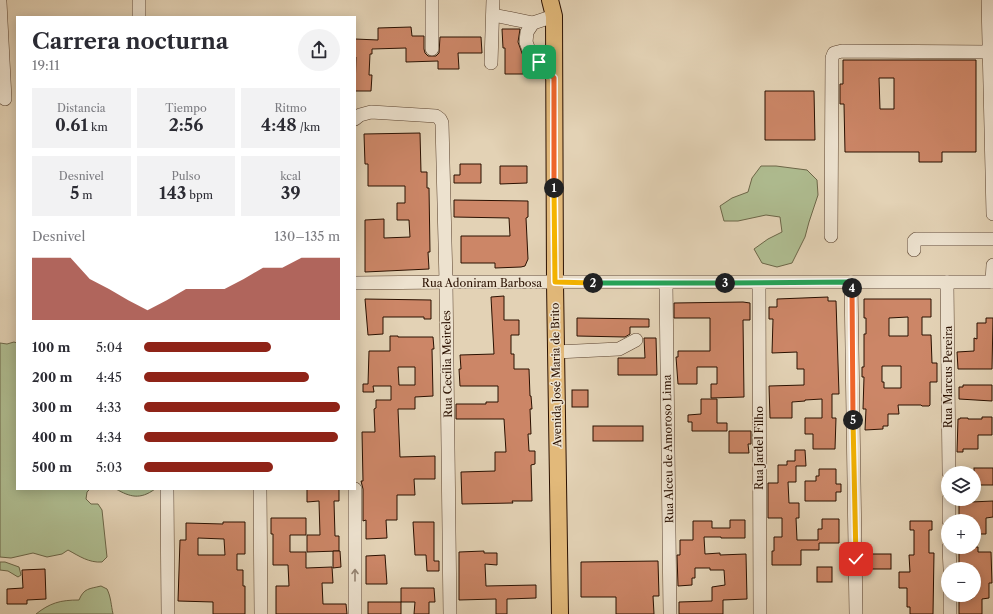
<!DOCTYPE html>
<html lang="es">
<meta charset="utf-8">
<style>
body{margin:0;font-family:"Libre Caslon Text",serif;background:#f2f2f3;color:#2b2b33;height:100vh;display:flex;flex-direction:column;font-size:15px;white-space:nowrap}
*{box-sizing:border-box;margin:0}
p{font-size:13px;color:#7c7c81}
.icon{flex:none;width:22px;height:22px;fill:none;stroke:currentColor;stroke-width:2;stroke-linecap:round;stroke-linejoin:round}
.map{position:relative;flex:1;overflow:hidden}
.panel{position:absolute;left:16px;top:16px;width:340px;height:474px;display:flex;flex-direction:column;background:#fff;border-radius:0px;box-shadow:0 2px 10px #0003}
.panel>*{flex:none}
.controls{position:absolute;left:941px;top:466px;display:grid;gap:8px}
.controls a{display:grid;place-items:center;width:40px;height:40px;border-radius:50%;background:#fff;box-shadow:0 2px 10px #0003;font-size:20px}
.pin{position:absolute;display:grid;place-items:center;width:34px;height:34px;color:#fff;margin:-17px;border-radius:8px;box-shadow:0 2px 6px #0006}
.km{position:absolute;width:20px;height:20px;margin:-10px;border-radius:50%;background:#222;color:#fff;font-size:11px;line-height:20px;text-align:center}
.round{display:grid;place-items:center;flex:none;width:42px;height:42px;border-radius:21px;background:#f2f2f3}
.summary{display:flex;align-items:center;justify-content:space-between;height:68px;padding:0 16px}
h1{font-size:22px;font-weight:800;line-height:30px}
.figures{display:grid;grid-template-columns:repeat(3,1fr);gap:6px;height:68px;padding:4px 16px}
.figures div{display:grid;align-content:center;border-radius:0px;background:#f2f2f3;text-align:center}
.figures b{font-size:17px;font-weight:800}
.figures small{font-size:11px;font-weight:400}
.figures p{font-size:11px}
.chart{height:112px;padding:8px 16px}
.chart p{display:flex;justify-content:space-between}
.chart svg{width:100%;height:72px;margin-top:4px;fill:#8f2418;opacity:.7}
ul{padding:0 16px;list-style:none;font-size:13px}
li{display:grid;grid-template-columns:64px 48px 1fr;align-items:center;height:30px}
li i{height:10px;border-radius:5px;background:#8f2418}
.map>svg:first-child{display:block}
.green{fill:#afbd91;stroke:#6c6648}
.building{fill:#cc8667;stroke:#2a1000;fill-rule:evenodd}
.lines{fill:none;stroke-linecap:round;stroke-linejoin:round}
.minor-casing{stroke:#58402d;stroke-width:14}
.major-casing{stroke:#2a1000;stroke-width:18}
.minor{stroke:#ede2cf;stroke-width:13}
.major{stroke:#e2b97a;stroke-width:16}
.oneway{stroke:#958472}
.split-1-casing{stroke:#fff;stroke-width:8}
.split-2-casing{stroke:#fff;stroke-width:8}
.split-3-casing{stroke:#fff;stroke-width:8}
.split-4-casing{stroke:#fff;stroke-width:8}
.split-5-casing{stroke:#fff;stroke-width:8}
.split-6-casing{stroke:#fff;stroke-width:8}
.split-1{stroke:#f0652b;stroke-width:5}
.split-2{stroke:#f5b400;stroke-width:5}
.split-3{stroke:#22a559;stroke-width:5}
.split-4{stroke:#22a559;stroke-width:5}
.split-5{stroke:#f0652b;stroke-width:5}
.split-6{stroke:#f5b400;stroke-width:5}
.labels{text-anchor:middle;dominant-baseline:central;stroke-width:3;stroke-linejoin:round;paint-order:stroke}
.street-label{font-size:11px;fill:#2a1000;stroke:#ede2cf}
</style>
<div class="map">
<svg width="993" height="614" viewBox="0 0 993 614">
<rect width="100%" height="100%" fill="#e3d2b5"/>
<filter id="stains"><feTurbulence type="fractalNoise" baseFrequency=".005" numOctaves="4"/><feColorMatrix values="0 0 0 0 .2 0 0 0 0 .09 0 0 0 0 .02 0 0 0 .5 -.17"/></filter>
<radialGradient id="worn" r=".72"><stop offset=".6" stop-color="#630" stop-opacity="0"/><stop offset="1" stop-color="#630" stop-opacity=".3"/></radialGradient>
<!-- green -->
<g class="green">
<polygon points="761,166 776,166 807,170 817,180 818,195 809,222 805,237 792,263 777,267 762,263 754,249 768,239 782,232 780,217 766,215 738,221 724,221 720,206 732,198 748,192 752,178"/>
<path d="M14,342l3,1v146h73l-3,3 -1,7 5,5h7l4,6 5,47 -5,5c-13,1 -23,-6 -34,-12l-6,4 -15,3 -14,-4 -22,5 -11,-1v-214l7,1z"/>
<path d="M116,489h39c-15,11 -25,8 -39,0z"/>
<polygon points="0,562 5,562 19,567 21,575 18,577 8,571 0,570"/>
<path d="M101,586l6,3c4,8 4,16 6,25h-77c14,-11 24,-14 43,-14 5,-12 10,-11 22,-14z"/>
</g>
<!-- building -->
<g class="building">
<polygon points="411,27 412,36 424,36 424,49 425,53 428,56 436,56 439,53 440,37 481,37 482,53 458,53 459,69 438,69 438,61 406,62 406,48 372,49 372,54 370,54 369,75 372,75 371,91 355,91 356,57 355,57 355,39 378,40 378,28"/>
<polygon points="502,29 520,29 518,42 523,56 523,74 505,74 505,48 503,48"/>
<path d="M843,60h133v92h-34v10h-23v-10h-74l-1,-48h-4v-20h3zM879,78h15v31h-14z"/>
<polygon points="765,91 814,91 815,140 765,140"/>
<polygon points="420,133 421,172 427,172 427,188 429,188 430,252 428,252 429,269 365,272 365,220 384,219 384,238 410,237 409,220 397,220 397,203 405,203 405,186 368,186 368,164 365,164 364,134"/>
<polygon points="460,164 481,164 481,183 454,183 454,175 460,175"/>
<polygon points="500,166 527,166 527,183 500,184"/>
<polygon points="454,200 528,201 528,217 526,218 528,259 525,266 521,267 495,268 495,263 461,263 461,236 510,236 509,218 454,217"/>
<polygon points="504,296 504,320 519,320 519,335 511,335 511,354 514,354 514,369 529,369 530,396 531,396 532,409 530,409 531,434 528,434 529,451 535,451 535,464 531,465 532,501 512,501 513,503 462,504 461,472 495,471 495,452 506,452 504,419 456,419 456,404 486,404 486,402 498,402 498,386 460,386 459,369 461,369 460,355 494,354 491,297"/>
<polygon points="828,297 828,301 836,301 839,394 832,394 832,418 836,418 835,449 813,449 813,434 805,434 805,418 822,418 822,399 805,400 805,401 792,402 792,418 770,418 769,386 804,385 804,369 797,369 797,352 772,353 773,319 769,319 769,307 777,307 777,299"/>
<polygon points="365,299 431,300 431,319 424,319 424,317 383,317 383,334 368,335"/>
<path d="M864,299h67v18h-9v18h9l1,28h5v19h-7v23l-1,1h-7l-1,-1h-23l1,9h-11v12h-5v3l-18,1 1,-21h-3l1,-32h-2v-10h2v-33h2v-16h-2zM908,317v19h-19v-18zM882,366h19v22h-17v-6h-2z"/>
<polygon points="743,302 750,303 750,320 743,320 744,397 711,398 711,384 717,384 717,367 697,367 697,384 678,384 676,357 678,357 678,351 710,351 710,318 674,318 674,303"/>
<polygon points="577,318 649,319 649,327 630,327 630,334 625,337 577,336"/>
<polygon points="986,318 993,318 992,369 958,369 957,352 974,351 974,338 977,339 977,323 986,323"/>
<path d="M390,336h8v1h35l1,12h-2l1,47 -18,1v12h-17l2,48 35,-1v23h-21l1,16h-18v25h-11l1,18 -21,1v-19l-3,1v-32l-2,-8h2l-1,-49h13l-1,-23 2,-1v-8h15v-14h-18l1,6h-11v-8h5l1,-33h21zM398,367h17v18h-16z"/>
<polygon points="644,338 656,338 657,375 618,375 618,358 645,358"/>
<polygon points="963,385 992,385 992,401 959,399 959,387 963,387"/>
<rect x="572" y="390" width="16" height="17"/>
<polygon points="701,399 717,399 717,423 727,423 727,431 692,431 692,422 688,422 688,415 701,414"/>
<polygon points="982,417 992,417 992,435 978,435 978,449 963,449 963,452 957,452 958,419 960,419 960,418 968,418 968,419 982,419"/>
<rect x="593" y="426" width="50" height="15"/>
<polygon points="729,431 751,431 751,444 748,444 749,453 729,453"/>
<polygon points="795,450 805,450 806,466 796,466 796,482 788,482 789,503 799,503 799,518 796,518 797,540 818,540 818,529 822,529 822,519 839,519 839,543 819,543 819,550 801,550 801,565 772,565 772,551 774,551 774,537 782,537 782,518 768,518 768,483 778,483 778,465 787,465 787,461 795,461"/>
<rect x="974" y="468" width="19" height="17"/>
<polygon points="819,469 836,469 836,484 841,484 841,492 836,492 836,501 805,501 805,481 816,481 816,476 819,476"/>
<polygon points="307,489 339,489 339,501 334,501 335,536 339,536 339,551 307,552 307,535 320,535 319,501 307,502"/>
<polygon points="959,499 971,499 971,502 993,501 993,517 986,518 986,534 974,534 974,521 966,521 966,517 959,517"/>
<polygon points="271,518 306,518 306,535 290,535 290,552 306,552 306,568 332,567 333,583 322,583 323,604 346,604 347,614 276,614 276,586 289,586 288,565 273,565 273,534 271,534"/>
<polygon points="730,520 745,520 745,538 721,538 721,537 704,537 705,554 720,553 720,555 746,554 747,599 723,600 723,614 679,614 679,602 712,601 712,587 725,585 724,570 710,570 710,568 695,568 695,578 692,578 692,585 678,586 677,555 680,555 680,540 693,540 693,521 712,521 712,528 730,528"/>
<polygon points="910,521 932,521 932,530 929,530 929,553 934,553 933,614 910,614 910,607 907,607 907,588 899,588 899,572 910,572 909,555 914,555 914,530 910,530"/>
<path d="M223,522h22v32h-8v16h6v16h2v28h-32v-12l-35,-1 2,-61h6v-17l37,1zM198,538l26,1 1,16h-27z"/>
<polygon points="413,522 434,522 434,561 439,561 439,571 427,571 426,555 415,555"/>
<polygon points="960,547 978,547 978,552 991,552 992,583 989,583 989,598 982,599 982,614 959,614 959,599 972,599 972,595 974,595 974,569 959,569 959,552 961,552"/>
<polygon points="333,551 340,551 341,567 333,568"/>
<polygon points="484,551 484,553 497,553 497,565 485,564 486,586 536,585 536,598 507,599 507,614 496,614 496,599 459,600 459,552"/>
<rect x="867" y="554" width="24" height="15"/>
<polygon points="385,555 387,584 366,584 366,556"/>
<polygon points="658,561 659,596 653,596 654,614 616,614 616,597 581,597 581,562"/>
<rect x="817" y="567" width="15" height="15"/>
<polygon points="45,569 46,599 27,600 27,604 7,604 7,589 23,588 22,570"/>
<polygon points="401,588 434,588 435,602 429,602 429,614 414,614 415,602 401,602"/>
<rect x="368" y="602" width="33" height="12"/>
</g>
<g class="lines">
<!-- minor casing -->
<g class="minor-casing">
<g id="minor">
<polyline points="432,0 432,49"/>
<polyline points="988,0 993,214"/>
<polyline points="0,2 5,99"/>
<polyline points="493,15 533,23"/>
<polyline points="554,16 533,23 527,32 526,42 530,53 554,78"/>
<polyline points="139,17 139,0"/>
<polyline points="491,63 493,0"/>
<polyline points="355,119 360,115 371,112 436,116 440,119 442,123 446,282 450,614"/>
<polyline points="831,236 832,58 834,53 842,51 988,52"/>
<polyline points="914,250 914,241 916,239 993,239"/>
<polyline points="851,282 856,614"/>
<polyline points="947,282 949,473"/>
<polyline points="992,282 993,265"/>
<polyline points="355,283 446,282 993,282"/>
<polyline points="666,283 670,614"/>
<polyline points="759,283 760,614"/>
<polyline points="556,352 619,349 636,340"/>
<polyline points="167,489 168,614"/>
<polyline points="260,489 261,614"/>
<polyline points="355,489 355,614"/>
<polyline points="949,499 949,521"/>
<polyline points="949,547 950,569"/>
<polyline points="950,595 950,614"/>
</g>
</g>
<!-- major casing -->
<g class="major-casing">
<polyline id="major" points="550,0 554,16 555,283 560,614"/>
</g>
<!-- minor -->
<use href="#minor" class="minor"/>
<!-- major -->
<use href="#major" class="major"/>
</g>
<!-- one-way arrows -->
<defs><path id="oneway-shaft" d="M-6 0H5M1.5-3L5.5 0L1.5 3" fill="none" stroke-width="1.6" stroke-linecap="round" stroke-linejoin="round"/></defs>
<use class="oneway" href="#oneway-shaft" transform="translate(355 575) rotate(-90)"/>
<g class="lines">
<!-- split-1 casing -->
<g class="split-1-casing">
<polyline id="split-1" points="539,62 554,78 554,188"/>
</g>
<!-- split-2 casing -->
<g class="split-2-casing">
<polyline id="split-2" points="554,188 555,282 593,283"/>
</g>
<!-- split-3 casing -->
<g class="split-3-casing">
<polyline id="split-3" points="593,283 725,283"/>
</g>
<!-- split-4 casing -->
<g class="split-4-casing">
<polyline id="split-4" points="725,283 852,282 852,288"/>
</g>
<!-- split-5 casing -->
<g class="split-5-casing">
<polyline id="split-5" points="852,288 853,420"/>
</g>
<!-- split-6 casing -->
<g class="split-6-casing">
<polyline id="split-6" points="853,420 856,559"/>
</g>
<!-- split-1 -->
<use href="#split-1" class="split-1"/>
<!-- split-2 -->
<use href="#split-2" class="split-2"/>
<!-- split-3 -->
<use href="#split-3" class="split-3"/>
<!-- split-4 -->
<use href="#split-4" class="split-4"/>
<!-- split-5 -->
<use href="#split-5" class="split-5"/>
<!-- split-6 -->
<use href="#split-6" class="split-6"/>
</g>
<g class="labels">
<!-- street labels -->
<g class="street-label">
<text x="482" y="283">Rua Adoniram Barbosa</text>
<text transform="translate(447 364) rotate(-91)">Rua Cecília Meireles</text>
<text transform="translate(556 375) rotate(-91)">Avenida José Maria de Brito</text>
<text transform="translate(948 377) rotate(-90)">Rua Marcus Pereira</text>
<text transform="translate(759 448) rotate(-90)">Rua Jardel Filho</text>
<text transform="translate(668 449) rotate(-91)">Rua Alceu de Amoroso Lima</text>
</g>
</g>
<rect width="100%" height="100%" filter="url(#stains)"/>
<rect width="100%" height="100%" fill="url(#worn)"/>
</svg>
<div class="controls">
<a><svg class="icon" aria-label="layers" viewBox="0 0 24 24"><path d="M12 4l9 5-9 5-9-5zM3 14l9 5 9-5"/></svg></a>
<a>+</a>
<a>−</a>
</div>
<div class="pin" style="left:539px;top:62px;background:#1e9e55"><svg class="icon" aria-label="arrive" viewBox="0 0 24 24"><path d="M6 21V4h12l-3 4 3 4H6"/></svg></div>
<div class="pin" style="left:856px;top:559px;background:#d93025"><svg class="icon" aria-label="check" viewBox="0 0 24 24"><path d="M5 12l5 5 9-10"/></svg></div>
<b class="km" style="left:554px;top:188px">1</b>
<b class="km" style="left:593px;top:283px">2</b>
<b class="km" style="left:725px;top:283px">3</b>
<b class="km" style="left:852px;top:288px">4</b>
<b class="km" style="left:853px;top:420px">5</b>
<section class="panel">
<div class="summary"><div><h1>Carrera nocturna</h1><p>19:11</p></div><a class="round"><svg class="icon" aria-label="share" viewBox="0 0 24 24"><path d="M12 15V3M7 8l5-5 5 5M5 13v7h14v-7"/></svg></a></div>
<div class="figures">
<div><p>Distancia</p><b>0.61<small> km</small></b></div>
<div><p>Tiempo</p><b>2:56</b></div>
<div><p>Ritmo</p><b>4:48<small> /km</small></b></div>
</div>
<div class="figures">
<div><p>Desnivel</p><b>5<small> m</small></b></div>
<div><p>Pulso</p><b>143<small> bpm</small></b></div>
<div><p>kcal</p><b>39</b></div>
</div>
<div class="chart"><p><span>Desnivel</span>130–135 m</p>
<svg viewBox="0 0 160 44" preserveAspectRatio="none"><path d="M0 44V6L10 6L20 6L30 19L40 25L50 32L60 38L70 32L80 25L90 25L100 25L110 19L120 12L130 12L140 6L150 6L160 6V44z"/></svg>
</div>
<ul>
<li><b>100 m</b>5:04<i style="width:65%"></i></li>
<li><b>200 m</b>4:45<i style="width:84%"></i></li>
<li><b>300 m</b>4:33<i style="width:100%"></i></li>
<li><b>400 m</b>4:34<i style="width:99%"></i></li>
<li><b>500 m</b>5:03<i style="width:66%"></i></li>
</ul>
</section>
</div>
